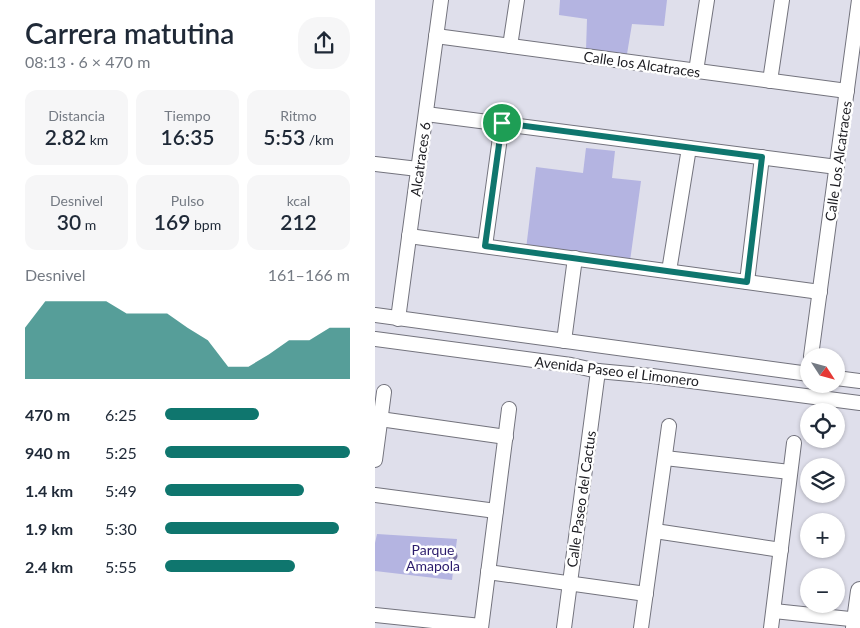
<!DOCTYPE html>
<html lang="es">
<meta charset="utf-8">
<style>
body{margin:0;font-family:Lato,sans-serif;background:#f6f6f7;color:#1f2937;height:100vh;display:flex;flex-direction:column;font-size:19px;white-space:nowrap}
*{box-sizing:border-box;margin:0}
p{font-size:16px;color:#747a83}
.icon{flex:none;width:28px;height:28px;fill:none;stroke:currentColor;stroke-width:2;stroke-linecap:round;stroke-linejoin:round}
.map{position:relative;flex:1;overflow:hidden}
.drawer{display:flex;flex-direction:column;background:#fff;width:375px}
.drawer>*{flex:none}
.needle{width:32px;rotate:126deg}
.tools{position:absolute;left:425px;top:348px;display:grid;gap:10px}
.tools a{display:grid;place-items:center;width:45px;height:45px;border-radius:50%;background:#fff;box-shadow:0 1px 4px #0004;font-size:25px}
.pin{position:absolute;display:grid;place-items:center;width:42px;height:42px;color:#fff;margin:-21px;border:2px solid #fff;border-radius:50%;box-shadow:0 1px 5px #0007}
.round{display:grid;place-items:center;flex:none;width:52px;height:52px;border-radius:20px;background:#f6f6f7}
.summary{display:flex;align-items:center;justify-content:space-between;height:85px;padding:0 25px}
h1{font-size:28px;font-weight:600;line-height:38px}
.metrics{display:grid;grid-template-columns:repeat(3,1fr);gap:8px;height:85px;padding:5px 25px}
.metrics div{display:grid;align-content:center;border-radius:12px;background:#f6f6f7;text-align:center}
.metrics b{font-size:21px;font-weight:600}
.metrics small{font-size:14px;font-weight:400}
.metrics p{font-size:14px}
.chart{height:140px;padding:10px 25px}
.chart p{display:flex;justify-content:space-between}
.chart svg{width:100%;height:90px;margin-top:5px;fill:#0f766e;opacity:.7}
ul{padding:0 25px;list-style:none;font-size:16px}
li{display:grid;grid-template-columns:80px 60px 1fr;align-items:center;height:38px}
li i{height:12px;border-radius:6px;background:#0f766e}
main{display:flex;flex:1;min-height:0}
.map>svg:first-child{display:block}
.green{fill:#b4b4e1}
.lines{fill:none;stroke-linecap:round;stroke-linejoin:round}
.minor-casing{stroke:#73737d;stroke-width:16}
.major-casing{stroke:#73737d;stroke-width:20}
.minor{stroke:#fff;stroke-width:14}
.major{stroke:#fff;stroke-width:18}
.tree{fill:#7c74a5}
.route-casing{stroke:#fff;stroke-width:10}
.route{stroke:#0f766e;stroke-width:6}
.labels{text-anchor:middle;dominant-baseline:central;stroke-width:5;stroke-linejoin:round;paint-order:stroke}
.street-label{font-size:14px;fill:#1c1c21;stroke:#fff}
.park-label{font-size:14px;fill:#2b1c6c;stroke:#fff}
</style>
<main>
<section class="drawer">
<div class="summary"><div><h1>Carrera matutina</h1><p>08:13 · 6 × 470 m</p></div><a class="round"><svg class="icon" aria-label="share" viewBox="0 0 24 24"><path d="M12 15V3M7 8l5-5 5 5M5 13v7h14v-7"/></svg></a></div>
<div class="metrics">
<div><p>Distancia</p><b>2.82<small> km</small></b></div>
<div><p>Tiempo</p><b>16:35</b></div>
<div><p>Ritmo</p><b>5:53<small> /km</small></b></div>
</div>
<div class="metrics">
<div><p>Desnivel</p><b>30<small> m</small></b></div>
<div><p>Pulso</p><b>169<small> bpm</small></b></div>
<div><p>kcal</p><b>212</b></div>
</div>
<div class="chart"><p><span>Desnivel</span>161–166 m</p>
<svg viewBox="0 0 160 44" preserveAspectRatio="none"><path d="M0 44V19L10 6L20 6L30 6L40 6L50 12L60 12L70 12L80 19L90 25L100 38L110 38L120 32L130 25L140 25L150 19L160 19V44z"/></svg>
</div>
<ul>
<li><b>470 m</b>6:25<i style="width:51%"></i></li>
<li><b>940 m</b>5:25<i style="width:100%"></i></li>
<li><b>1.4 km</b>5:49<i style="width:75%"></i></li>
<li><b>1.9 km</b>5:30<i style="width:94%"></i></li>
<li><b>2.4 km</b>5:55<i style="width:70%"></i></li>
</ul>
</section>
<div class="map">
<svg width="485" height="628" viewBox="0 0 485 628">
<rect width="100%" height="100%" fill="#dfdfeb"/>
<!-- green -->
<g class="green">
<polygon points="185,0 292,0 289,26 257,24 252,54 211,50 212,19 184,15"/>
<polygon points="211,148 240,151 237,178 266,181 255,261 151,249 161,167 208,173"/>
<polygon points="2,534 82,539 77,580 0,571 0,543"/>
</g>
<g class="lines">
<!-- minor casing -->
<g class="minor-casing">
<g id="minor">
<polyline points="61,36 472,91"/>
<polyline points="135,46 142,0"/>
<polyline points="321,71 332,0"/>
<polyline points="395,81 407,0"/>
<polyline points="51,114 462,167"/>
<polyline points="0,164 43,169"/>
<polyline points="34,236 445,292"/>
<polyline points="110,246 127,123"/>
<polyline points="294,271 314,148"/>
<polyline points="372,282 387,157"/>
<polyline points="0,315 434,374"/>
<polyline points="23,319 66,0"/>
<polyline points="0,339 196,365 223,371 277,376 485,403"/>
<polyline points="189,341 200,258"/>
<polyline points="436,356 484,0"/>
<polyline points="461,378 485,381"/>
<polyline points="5,419 131,437"/>
<polyline points="290,458 415,472"/>
<polyline points="0,460 9,392"/>
<polyline points="0,495 121,511"/>
<polyline points="280,531 406,550"/>
<polyline points="113,572 271,594"/>
<polyline points="399,611 485,620"/>
<polyline points="0,615 106,626"/>
<polyline points="106,628 134,409"/>
<polyline points="189,628 223,371"/>
<polyline points="266,628 294,426"/>
<polyline points="396,628 419,443"/>
</g>
</g>
<!-- major casing -->
<g class="major-casing">
<polyline id="major" points="480,628 485,591"/>
</g>
<!-- minor -->
<use href="#minor" class="minor"/>
<!-- major -->
<use href="#major" class="major"/>
</g>
<!-- trees -->
<circle class="tree" cx="78" cy="556" r="4.5"/>
<g class="lines">
<!-- route casing -->
<g class="route-casing">
<polygon id="route" points="127,123 387,157 372,282 110,246"/>
</g>
<!-- route -->
<use href="#route" class="route"/>
</g>
<g class="labels">
<!-- street labels -->
<g class="street-label">
<text transform="translate(267 64) rotate(8)">Calle los Alcatraces</text>
<text transform="translate(45 159) rotate(-82)">Alcatraces 6</text>
<text transform="translate(463 161) rotate(-82)">Calle Los Alcatraces</text>
<text transform="translate(242 371) rotate(7)">Avenida Paseo el Limonero</text>
<text transform="translate(206 499) rotate(-82)">Calle Paseo del Cactus</text>
</g>
<!-- park labels -->
<g class="park-label">
<text x="58" y="549">Parque<tspan x="58" dy="16">Amapola</tspan></text>
</g>
</g>
</svg>
<div class="tools">
<a><svg class="needle" viewBox="-14 -14 28 28"><path d="M0-13l5 13h-10z" fill="#e53935"/><path d="M0 13l5-13h-10z" fill="#747a83"/></svg></a>
<a><svg class="icon" aria-label="locate" viewBox="0 0 24 24"><circle cx="12" cy="12" r="6"/><path d="M12 2v4M12 18v4M2 12h4M18 12h4"/></svg></a>
<a><svg class="icon" aria-label="layers" viewBox="0 0 24 24"><path d="M12 4l9 5-9 5-9-5zM3 14l9 5 9-5"/></svg></a>
<a>+</a>
<a>−</a>
</div>
<div class="pin" style="left:127px;top:123px;background:#1e9e55"><svg class="icon" aria-label="arrive" viewBox="0 0 24 24"><path d="M6 21V4h12l-3 4 3 4H6"/></svg></div>
</div>
</main>
